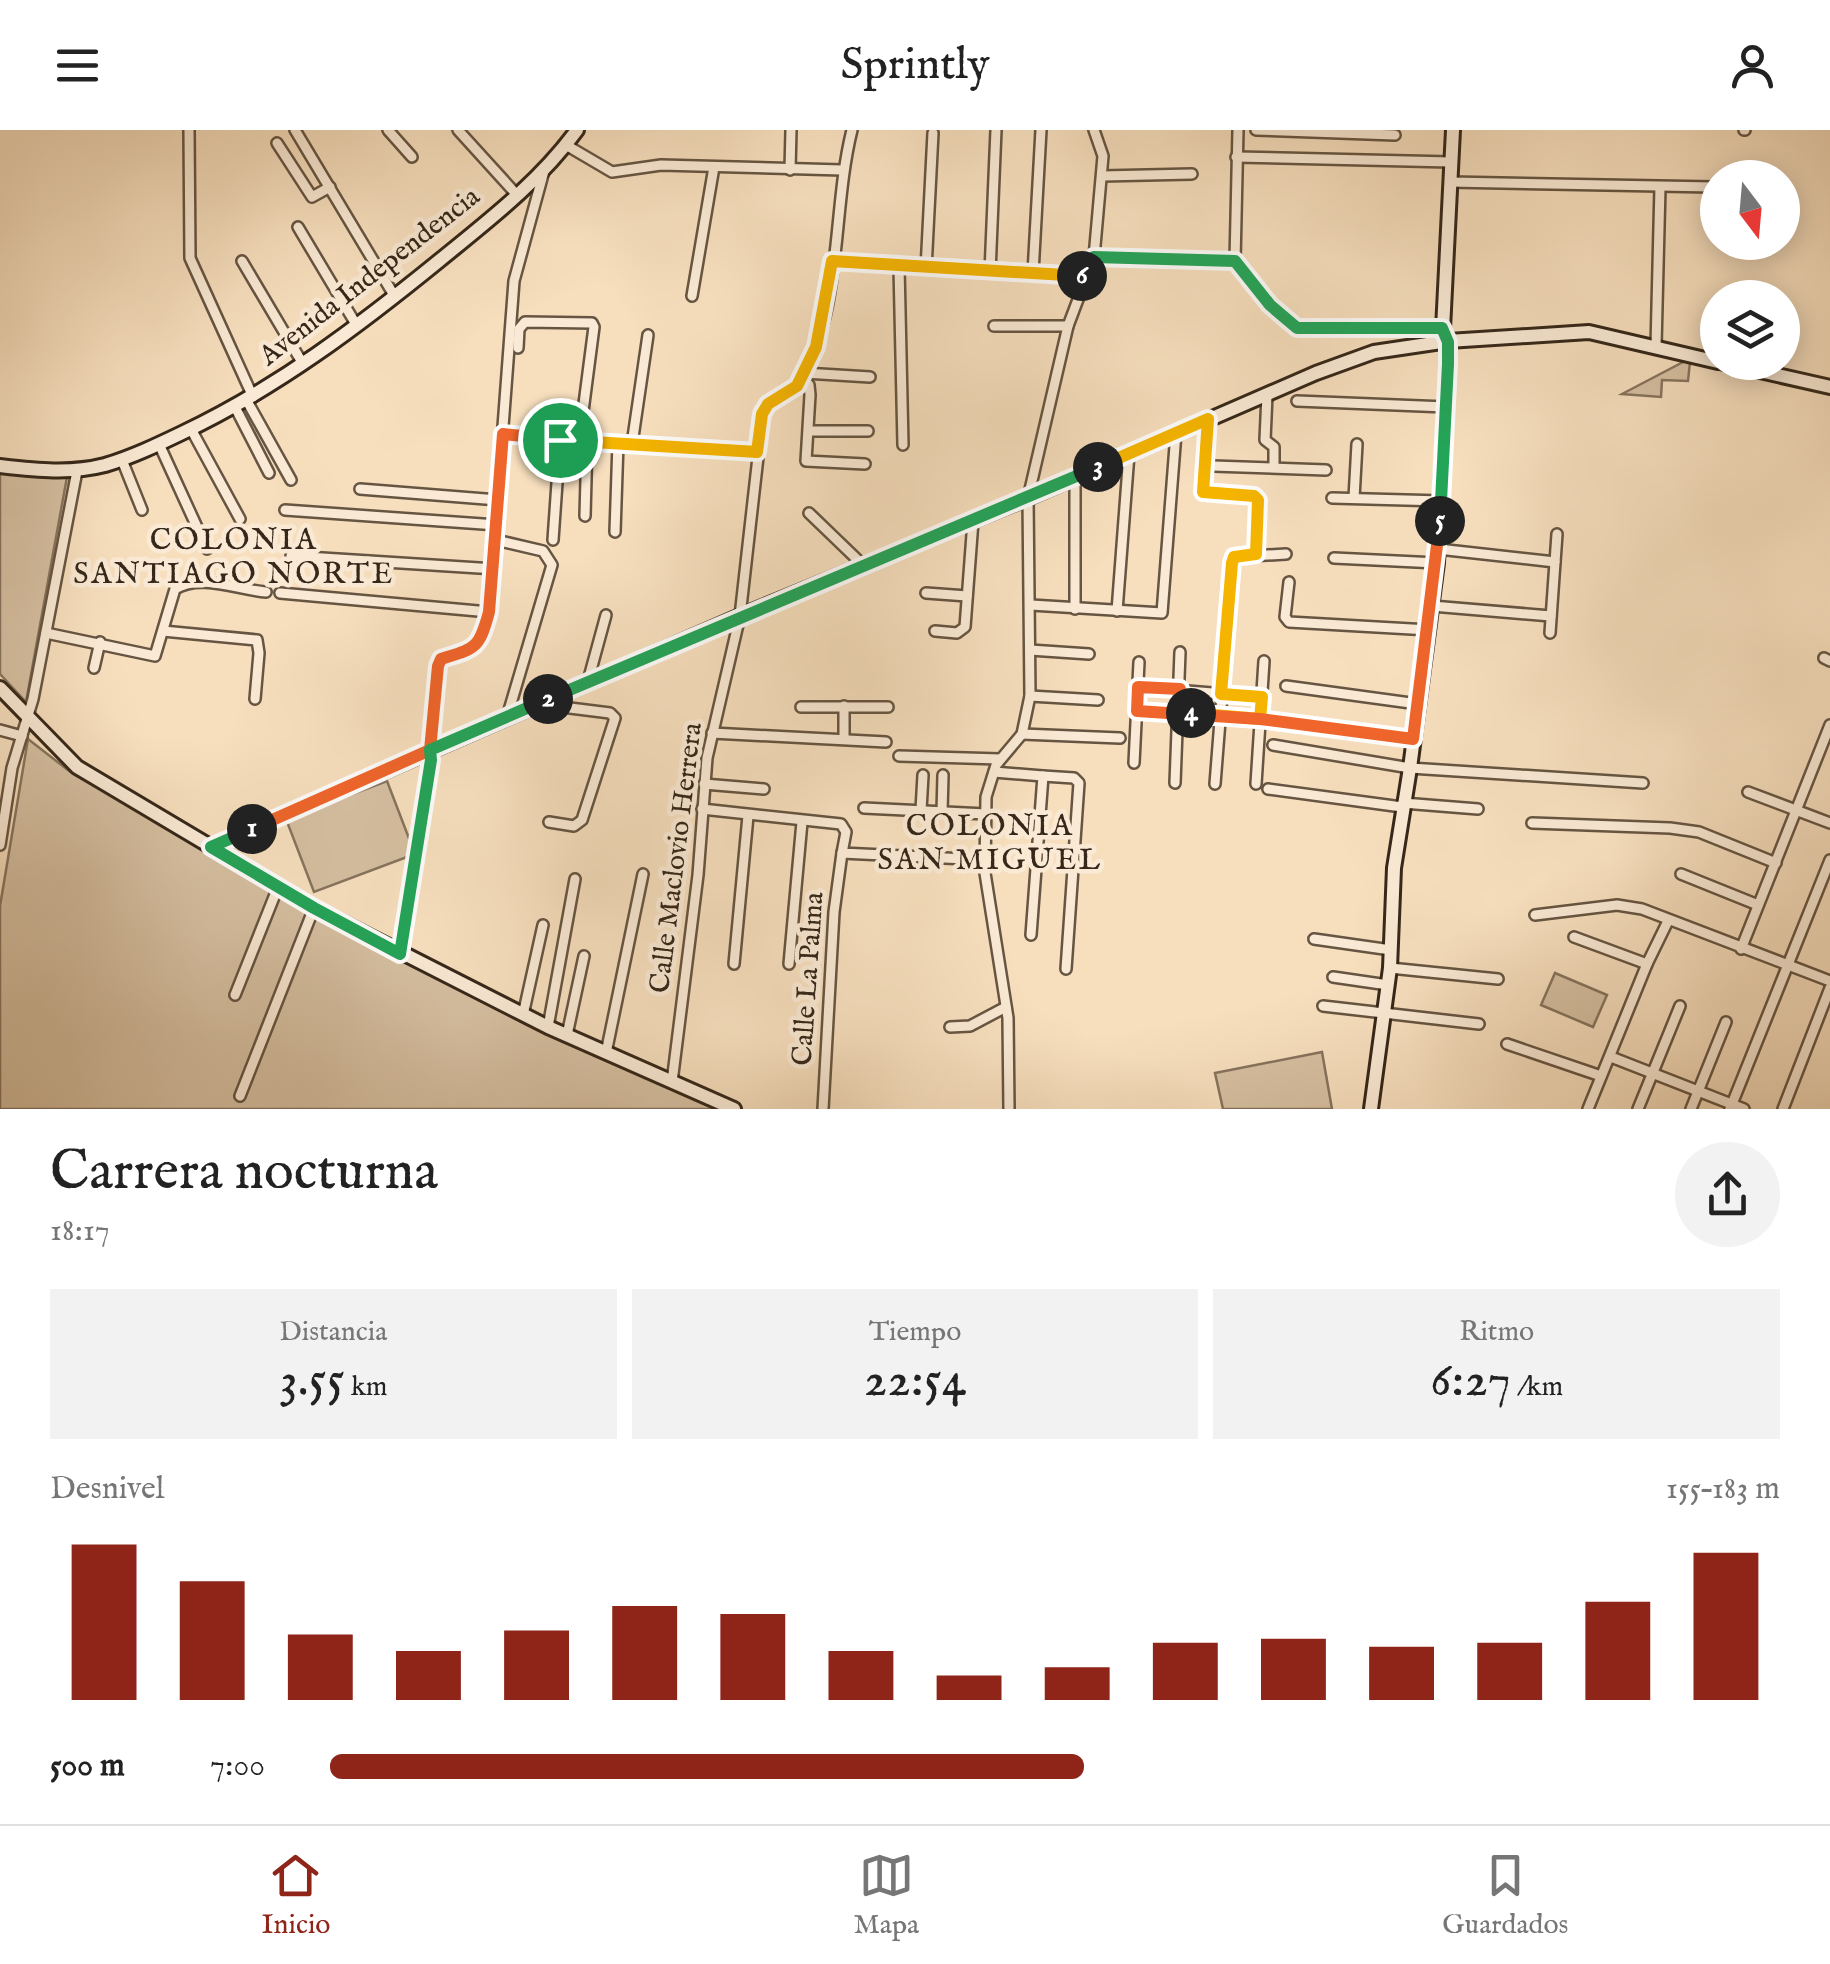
<!DOCTYPE html>
<html lang="es">
<meta charset="utf-8">
<style>
body{margin:0;font-family:"IM FELL English",serif;background:#f2f2f2;color:#222;height:100vh;display:flex;flex-direction:column;font-size:38px;white-space:nowrap}
*{box-sizing:border-box;margin:0}
p{font-size:32px;color:#767676}
.icon{flex:none;width:55px;height:55px;fill:none;stroke:currentColor;stroke-width:2;stroke-linecap:round;stroke-linejoin:round}
.map{position:relative;height:979px;overflow:hidden}
.panel{display:flex;flex-direction:column;background:#fff;flex:1}
.panel>*{flex:none}
.needle{width:65px;rotate:164deg}
.tools{position:absolute;left:1700px;top:30px;display:grid;gap:20px}
.tools a{display:grid;place-items:center;width:100px;height:100px;border-radius:50%;background:#fff;box-shadow:0 5px 25px #0003;font-size:50px}
.pin{position:absolute;display:grid;place-items:center;width:85px;height:85px;color:#fff;margin:-42px;border:5px solid #fff;border-radius:50%;box-shadow:0 2px 10px #0007}
.km{position:absolute;width:50px;height:50px;margin:-25px;border-radius:50%;background:#222;color:#fff;font-size:28px;line-height:50px;text-align:center}
.round{display:grid;place-items:center;flex:none;width:105px;height:105px;border-radius:52px;background:#f2f2f2}
.headline{display:flex;align-items:center;justify-content:space-between;height:170px;padding:0 50px}
h1{font-size:55px;font-weight:600;line-height:75px}
.stats{display:grid;grid-template-columns:repeat(3,1fr);gap:15px;height:170px;padding:10px 50px}
.stats div{display:grid;align-content:center;border-radius:0px;background:#f2f2f2;text-align:center}
.stats b{font-size:50px;font-weight:600}
.stats small{font-size:28px;font-weight:400}
.stats p{font-size:28px}
.chart{height:280px;padding:20px 50px}
.chart p{display:flex;justify-content:space-between}
.chart svg{width:100%;height:180px;margin-top:10px;stroke:#8f2418;stroke-width:6}
ul{padding:0 50px;list-style:none;font-size:32px}
li{display:grid;grid-template-columns:160px 120px 1fr;align-items:center;height:75px}
li i{height:25px;border-radius:12px;background:#8f2418}
header{display:flex;justify-content:space-between;align-items:center;height:130px;padding:0 50px;background:#fff;font-size:45px;font-weight:600}
.menu{display:flex;justify-content:space-around;align-items:center;height:140px;border-top:2px solid #e0e0e0;background:#fff;font-size:28px;color:#767676}
.menu a{display:grid;justify-items:center;gap:5px}
.menu .selected{color:#8f2418}
.map>svg:first-child{display:block}
.green{fill:#d6c0a2;stroke:#86745e;stroke-width:2.5}
.lines{fill:none;stroke-linecap:round;stroke-linejoin:round}
.street-casing{stroke:#665542;stroke-width:14}
.secondary-casing{stroke:#352719;stroke-width:18}
.street{stroke:#faead5;stroke-width:9}
.secondary{stroke:#faead5;stroke-width:12}
.split-1-casing{stroke:#fff;stroke-width:20}
.split-2-casing{stroke:#fff;stroke-width:20}
.split-3-casing{stroke:#fff;stroke-width:20}
.split-4-casing{stroke:#fff;stroke-width:20}
.split-5-casing{stroke:#fff;stroke-width:20}
.split-6-casing{stroke:#fff;stroke-width:20}
.split-7-casing{stroke:#fff;stroke-width:20}
.split-1{stroke:#f0652b;stroke-width:12}
.split-2{stroke:#22a559;stroke-width:12}
.split-3{stroke:#22a559;stroke-width:12}
.split-4{stroke:#f5b400;stroke-width:12}
.split-5{stroke:#f0652b;stroke-width:12}
.split-6{stroke:#22a559;stroke-width:12}
.split-7{stroke:#f5b400;stroke-width:12}
.labels{text-anchor:middle;dominant-baseline:central;stroke-width:9;stroke-linejoin:round;paint-order:stroke}
.street-label{font-size:28px;fill:#352719;stroke:#faead5}
.neighbourhood-label{font-size:30px;letter-spacing:2.5px;fill:#352719;stroke:#faead5}
</style>
<header><svg class="icon" aria-label="menu" viewBox="0 0 24 24"><path d="M4 6h16M4 12h16M4 18h16"/></svg>Sprintly<svg class="icon" aria-label="person" viewBox="0 0 24 24"><circle cx="12" cy="8" r="4"/><path d="M4 21q1-7 8-7t8 7"/></svg></header>
<div class="map">
<svg width="1830" height="979" viewBox="0 0 1830 979">
<rect width="100%" height="100%" fill="#f7dfbe"/>
<filter id="stains"><feTurbulence type="fractalNoise" baseFrequency=".002" numOctaves="4"/><feColorMatrix values="0 0 0 0 .2 0 0 0 0 .09 0 0 0 0 .02 0 0 0 .5 -.17"/></filter>
<radialGradient id="worn" r=".72"><stop offset=".6" stop-color="#630" stop-opacity="0"/><stop offset="1" stop-color="#630" stop-opacity=".3"/></radialGradient>
<!-- green -->
<g class="green">
<polygon points="1685,231 1690,232 1688,251 1662,250 1661,267 1622,264"/>
<polygon points="0,341 67,347 26,572 0,544"/>
<polygon points="28,609 73,644 527,895 716,979 0,979 0,776"/>
<polygon points="387,651 415,724 314,762 286,689"/>
<polygon points="1555,843 1607,865 1593,897 1541,875"/>
<polygon points="1322,922 1332,979 1223,979 1215,943"/>
</g>
<g class="lines">
<!-- street casing -->
<g class="street-casing">
<g id="street">
<polyline points="189,0 190,128 253,267"/>
<polyline points="295,0 395,167"/>
<polyline points="388,0 412,27"/>
<polyline points="458,0 517,65"/>
<polyline points="1238,0 1235,131 1270,175 1297,198 1443,199"/>
<polyline points="1256,0 1395,5"/>
<polyline points="1744,0 1745,0"/>
<polyline points="277,13 312,67 330,57"/>
<polyline points="566,15 612,42 661,35 842,40"/>
<polyline points="1236,27 1451,32"/>
<polyline points="790,40 791,0"/>
<polyline points="1102,46 1192,44"/>
<polyline points="1450,52 1713,57"/>
<polyline points="298,97 357,196"/>
<polyline points="1094,127 1235,131"/>
<polyline points="242,131 303,234"/>
<polyline points="832,131 1086,147"/>
<polyline points="899,137 903,315"/>
<polyline points="926,139 933,3"/>
<polyline points="990,142 996,0"/>
<polyline points="1033,143 1041,0"/>
<polyline points="692,166 714,37"/>
<polyline points="994,196 1068,196"/>
<polyline points="1656,216 1660,57"/>
<polyline points="518,218 519,199 525,192 592,193 594,197 579,312"/>
<polyline points="804,243 870,247"/>
<polyline points="802,248 809,255 810,265 806,331 865,334"/>
<polyline points="1267,265 1265,310 1274,317 1274,337"/>
<polyline points="247,271 291,350"/>
<polyline points="1297,271 1446,277"/>
<polyline points="235,277 269,343"/>
<polyline points="1208,289 1203,363 1254,366 1258,370 1256,424"/>
<polyline points="191,299 240,389"/>
<polyline points="809,301 868,301"/>
<polyline points="503,304 757,322"/>
<polyline points="159,314 207,419"/>
<polyline points="632,314 648,205"/>
<polyline points="122,330 142,380"/>
<polyline points="1213,336 1326,340"/>
<polyline points="360,359 498,370"/>
<polyline points="1332,368 1442,371"/>
<polyline points="1354,368 1357,314"/>
<polyline points="285,380 497,395"/>
<polyline points="809,383 864,436"/>
<polyline points="585,386 587,312"/>
<polyline points="615,402 618,313"/>
<polyline points="496,410 543,421 552,435 507,587"/>
<polyline points="553,410 560,310"/>
<polyline points="1438,419 1555,432"/>
<polyline points="291,426 495,439"/>
<polyline points="1334,428 1437,433"/>
<polyline points="1289,452 1285,487 1289,492 1429,500"/>
<polyline points="280,463 489,482"/>
<polyline points="926,463 967,466"/>
<polyline points="1031,475 1162,483 1176,303"/>
<polyline points="1432,476 1551,486"/>
<polyline points="1075,479 1075,347"/>
<polyline points="1117,481 1129,324"/>
<polyline points="163,501 257,510 259,523 255,569"/>
<polyline points="935,501 957,503 965,497 973,391"/>
<path d="M46,503l109,23 20,-67c26,-16 63,1 91,3"/>
<polyline points="1550,503 1557,404"/>
<polyline points="1030,520 1089,524"/>
<polyline points="1824,528 1830,531"/>
<polyline points="94,538 100,512"/>
<polyline points="588,551 606,485"/>
<polyline points="1286,556 1418,574"/>
<polyline points="1138,557 1262,567"/>
<polyline points="1030,566 1098,570"/>
<polyline points="538,574 610,583 615,588 582,690 574,696 549,692"/>
<polyline points="844,576 844,608"/>
<polyline points="801,577 888,577"/>
<polyline points="1137,581 1261,589 1413,609"/>
<polyline points="0,600 22,606"/>
<polyline points="712,603 886,612"/>
<polyline points="1022,604 1120,608"/>
<polyline points="1273,615 1410,638 1643,653"/>
<polyline points="899,626 1000,629"/>
<polyline points="1134,633 1139,532"/>
<polyline points="994,642 1043,646 1031,805"/>
<polyline points="1043,646 1074,648 1079,653 1066,839"/>
<polyline points="1175,653 1180,522"/>
<polyline points="704,654 764,659"/>
<polyline points="1215,654 1233,427 1286,424"/>
<polyline points="1256,654 1264,531"/>
<polyline points="1268,659 1402,677"/>
<polyline points="1748,662 1830,693"/>
<polyline points="1403,673 1478,679"/>
<polyline points="864,678 986,684"/>
<polyline points="702,679 841,694 846,702 842,723 986,730"/>
<polyline points="921,680 923,645"/>
<polyline points="942,682 943,645"/>
<polyline points="1532,693 1670,698 1699,702 1776,733"/>
<polyline points="0,715 12,638 33,569 77,341"/>
<polyline points="1681,744 1758,775"/>
<polyline points="1535,785 1617,775 1642,779 1830,851"/>
<polyline points="1574,807 1647,834"/>
<polyline points="1314,809 1391,820"/>
<polyline points="1741,819 1830,595"/>
<path d="M400,824l31,-194 -2,-25 8,-70 4,-6c35,-11 38,-10 48,-47l25,-331 30,-110"/>
<polyline points="734,834 748,686"/>
<polyline points="789,834 802,692"/>
<polyline points="1390,838 1498,849"/>
<polyline points="1333,847 1388,855"/>
<polyline points="235,865 278,757"/>
<polyline points="1323,876 1479,894"/>
<polyline points="523,885 543,795"/>
<polyline points="548,897 575,749"/>
<polyline points="950,897 970,896 1006,877"/>
<polyline points="567,905 584,826"/>
<polyline points="1507,914 1601,946"/>
<polyline points="606,923 643,744"/>
<polyline points="1611,927 1744,979"/>
<path d="M672,952l26,-207 9,-117 33,-142 23,-203c9,-16 30,-17 39,-34 41,-75 30,-169 50,-249"/>
<polyline points="240,966 314,778"/>
<polyline points="823,979 834,782 842,723"/>
<polyline points="1009,979 1008,888 985,743 986,667 996,635 1022,604 1030,566 1028,368 1068,196 1094,127 1103,26 1094,0"/>
<polyline points="1588,979 1647,834 1668,791"/>
<polyline points="1638,979 1680,876"/>
<polyline points="1691,979 1726,892"/>
<polyline points="1730,979 1830,730"/>
<polyline points="1783,979 1830,858"/>
</g>
</g>
<!-- secondary casing -->
<g class="secondary-casing">
<g id="secondary">
<polyline points="1720,232 1830,257"/>
<path d="M0,336c36,4 70,8 105,-1 27,-8 52,-20 77,-32 95,-45 177,-107 258,-173 49,-40 100,-79 137,-130"/>
<polyline points="0,558 77,637 314,778 548,897 734,979"/>
<polyline points="211,717 740,486 1028,368 1316,243 1374,222 1448,211 1589,202 1718,232"/>
<polyline points="1371,979 1390,838 1394,738 1410,638 1437,433 1448,234 1448,211 1443,199 1453,0"/>
</g>
</g>
<!-- street -->
<use href="#street" class="street"/>
<!-- secondary -->
<use href="#secondary" class="secondary"/>
</g>
<g class="lines">
<!-- split-1 casing -->
<g class="split-1-casing">
<path id="split-1" d="M252,699l178,-79 8,-84 3,-7c35,-11 38,-10 48,-47l14,-178 57,6"/>
</g>
<!-- split-2 casing -->
<g class="split-2-casing">
<polyline id="split-2" points="252,699 211,717 314,778 400,824 431,630 430,620 548,569"/>
</g>
<!-- split-3 casing -->
<g class="split-3-casing">
<polyline id="split-3" points="548,569 1098,337"/>
</g>
<!-- split-4 casing -->
<g class="split-4-casing">
<polyline id="split-4" points="1098,337 1208,289 1203,362 1254,366 1258,370 1256,424 1234,427 1232,433 1221,564 1262,567 1260,589 1191,583"/>
</g>
<!-- split-5 casing -->
<g class="split-5-casing">
<polyline id="split-5" points="1191,583 1180,582 1180,559 1138,557 1137,581 1260,589 1413,609 1440,391"/>
</g>
<!-- split-6 casing -->
<g class="split-6-casing">
<polyline id="split-6" points="1082,146 1086,147 1094,127 1235,131 1270,175 1297,198 1442,198 1448,212 1448,234 1440,391"/>
</g>
<!-- split-7 casing -->
<g class="split-7-casing">
<polyline id="split-7" points="560,310 757,322 762,284 768,274 797,256 816,217 832,131 1082,146"/>
</g>
<!-- split-1 -->
<use href="#split-1" class="split-1"/>
<!-- split-2 -->
<use href="#split-2" class="split-2"/>
<!-- split-3 -->
<use href="#split-3" class="split-3"/>
<!-- split-4 -->
<use href="#split-4" class="split-4"/>
<!-- split-5 -->
<use href="#split-5" class="split-5"/>
<!-- split-6 -->
<use href="#split-6" class="split-6"/>
<!-- split-7 -->
<use href="#split-7" class="split-7"/>
</g>
<g class="labels">
<!-- street labels -->
<g class="street-label">
<text transform="translate(370 147) rotate(-38)">Avenida Independencia</text>
<text transform="translate(677 728) rotate(-83)">Calle Maclovio Herrera</text>
<text transform="translate(809 849) rotate(-86)">Calle La Palma</text>
</g>
<!-- neighbourhood labels -->
<g class="neighbourhood-label">
<text x="234" y="411">COLONIA<tspan x="234" dy="34">SANTIAGO NORTE</tspan></text>
<text x="990" y="697">COLONIA<tspan x="990" dy="34">SAN MIGUEL</tspan></text>
</g>
</g>
<rect width="100%" height="100%" filter="url(#stains)"/>
<rect width="100%" height="100%" fill="url(#worn)"/>
</svg>
<div class="tools">
<a><svg class="needle" viewBox="-14 -14 28 28"><path d="M0-13l5 13h-10z" fill="#e53935"/><path d="M0 13l5-13h-10z" fill="#767676"/></svg></a>
<a><svg class="icon" aria-label="layers" viewBox="0 0 24 24"><path d="M12 4l9 5-9 5-9-5zM3 14l9 5 9-5"/></svg></a>
</div>
<div class="pin" style="left:560px;top:310px;background:#1e9e55"><svg class="icon" aria-label="arrive" viewBox="0 0 24 24"><path d="M6 21V4h12l-3 4 3 4H6"/></svg></div>
<b class="km" style="left:252px;top:699px">1</b>
<b class="km" style="left:548px;top:569px">2</b>
<b class="km" style="left:1098px;top:337px">3</b>
<b class="km" style="left:1191px;top:583px">4</b>
<b class="km" style="left:1440px;top:391px">5</b>
<b class="km" style="left:1082px;top:146px">6</b>
</div>
<section class="panel">
<div class="headline"><div><h1>Carrera nocturna</h1><p>18:17</p></div><a class="round"><svg class="icon" aria-label="share" viewBox="0 0 24 24"><path d="M12 15V3M7 8l5-5 5 5M5 13v7h14v-7"/></svg></a></div>
<div class="stats">
<div><p>Distancia</p><b>3.55<small> km</small></b></div>
<div><p>Tiempo</p><b>22:54</b></div>
<div><p>Ritmo</p><b>6:27<small> /km</small></b></div>
</div>
<div class="chart"><p><span>Desnivel</span>155–183 m</p>
<svg viewBox="0 0 160 44" preserveAspectRatio="none"><path d="M5 44V6M15 44V15M25 44V28M35 44V32M45 44V27M55 44V21M65 44V23M75 44V32M85 44V38M95 44V36M105 44V30M115 44V29M125 44V31M135 44V30M145 44V20M155 44V8"/></svg>
</div>
<ul>
<li><b>500 m</b>7:00<i style="width:52%"></i></li>
</ul>
</section>
<nav class="menu">
<a class="selected"><svg class="icon" aria-label="home" viewBox="0 0 24 24"><path d="M3 11l9-7 9 7M6 9v11h12V9"/></svg>Inicio</a>
<a><svg class="icon" aria-label="map" viewBox="0 0 24 24"><path d="M3 6l6-2 6 2 6-2v14l-6 2-6-2-6 2zM9 4v14M15 6v14"/></svg>Mapa</a>
<a><svg class="icon" aria-label="saved" viewBox="0 0 24 24"><path d="M7 4h10v16l-5-4-5 4z"/></svg>Guardados</a>
</nav>
